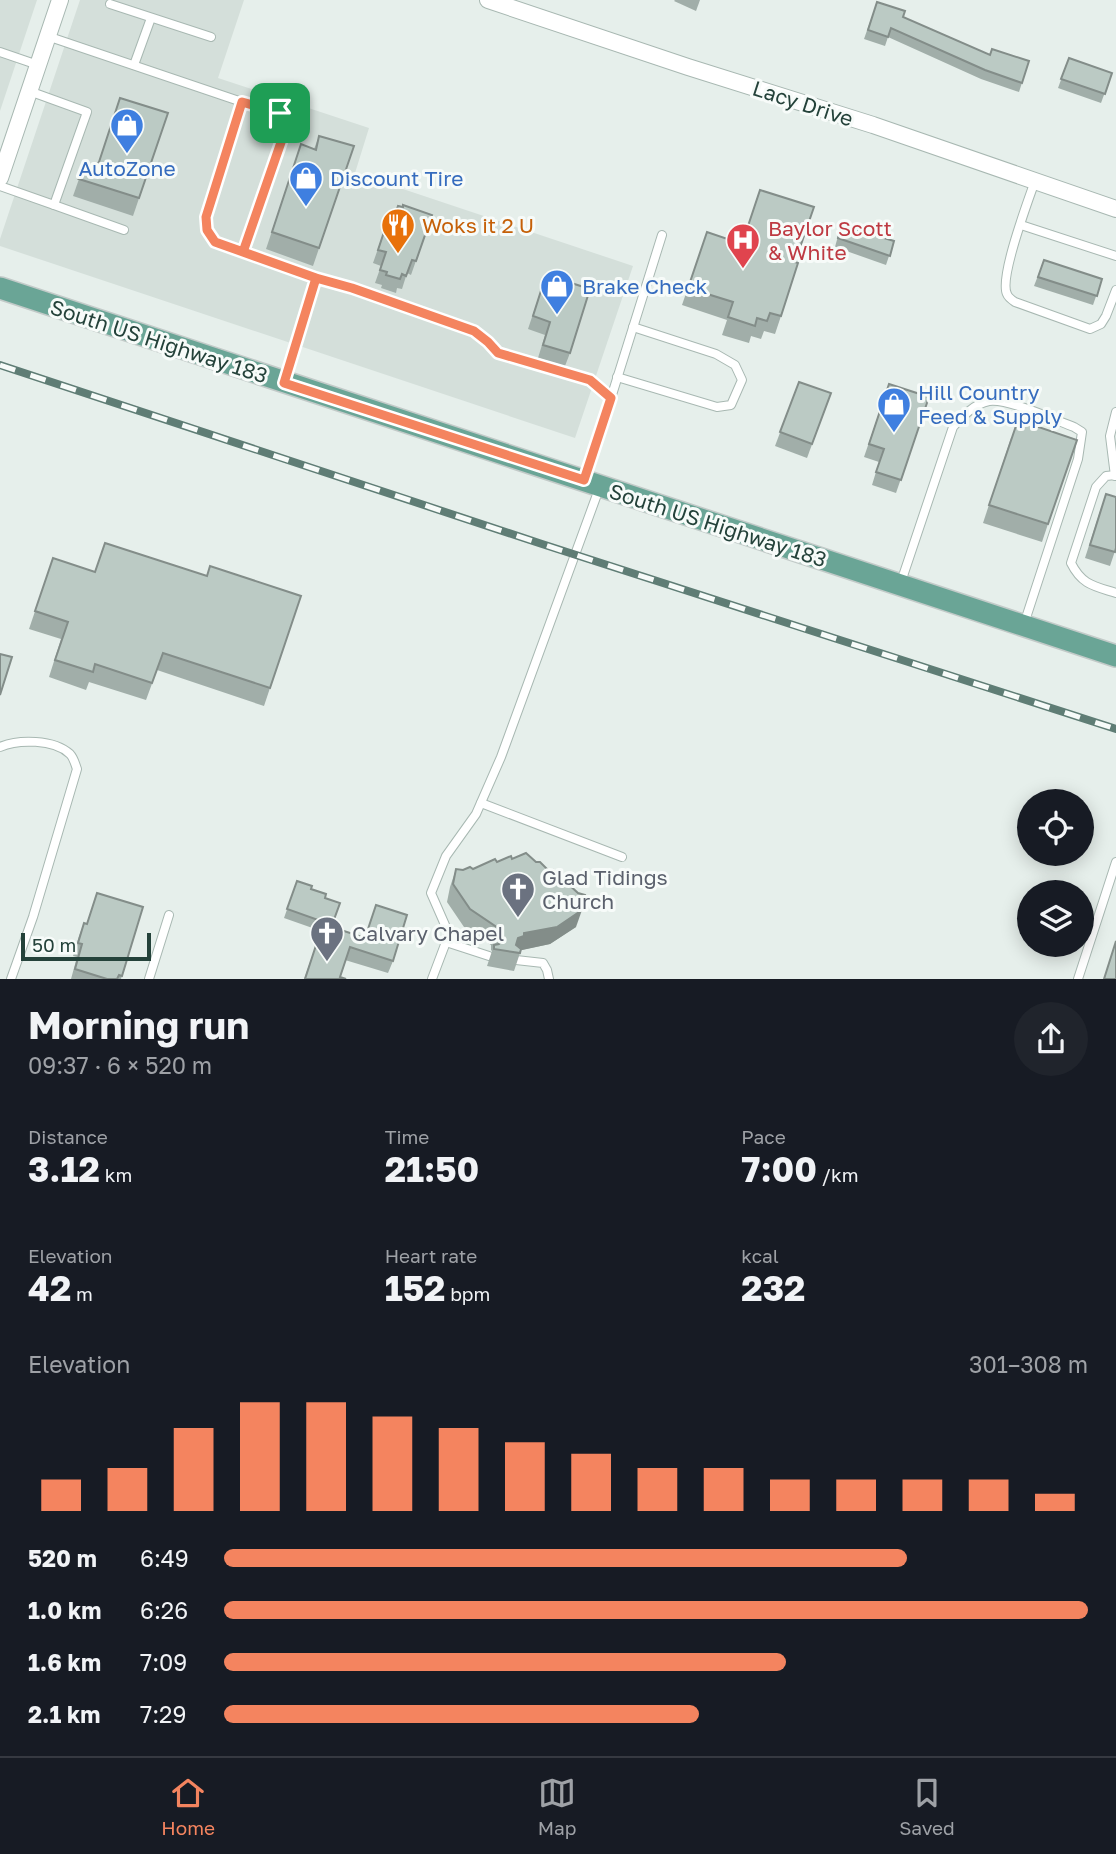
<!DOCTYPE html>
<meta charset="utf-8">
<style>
body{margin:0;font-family:"Golos Text",sans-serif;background:#20242c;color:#f1f3f6;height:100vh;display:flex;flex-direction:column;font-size:26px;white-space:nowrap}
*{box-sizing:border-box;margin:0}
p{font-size:23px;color:#9ea1a6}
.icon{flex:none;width:38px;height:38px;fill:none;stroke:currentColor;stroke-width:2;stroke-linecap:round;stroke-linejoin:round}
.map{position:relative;height:979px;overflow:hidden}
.details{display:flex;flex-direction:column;background:#171b24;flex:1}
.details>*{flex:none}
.controls{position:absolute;left:1017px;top:789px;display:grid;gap:14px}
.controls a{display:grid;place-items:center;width:77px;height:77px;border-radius:50%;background:#171b24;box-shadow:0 4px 18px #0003;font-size:35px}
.scale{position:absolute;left:21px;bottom:18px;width:130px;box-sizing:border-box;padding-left:7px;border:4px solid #24423a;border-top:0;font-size:19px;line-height:24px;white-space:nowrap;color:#24423a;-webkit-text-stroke:5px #f7fbf9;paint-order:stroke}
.pin{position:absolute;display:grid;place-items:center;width:60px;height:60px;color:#fff;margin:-30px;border-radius:14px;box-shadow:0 4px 10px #0006}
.round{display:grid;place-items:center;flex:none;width:74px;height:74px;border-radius:37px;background:#20242c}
.summary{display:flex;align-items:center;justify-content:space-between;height:119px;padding:0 28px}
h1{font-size:38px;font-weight:700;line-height:52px}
.metrics{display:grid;grid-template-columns:repeat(3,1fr);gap:10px;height:119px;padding:7px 28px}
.metrics div{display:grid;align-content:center}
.metrics b{font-size:35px;font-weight:700}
.metrics small{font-size:19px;font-weight:400}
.metrics p{font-size:19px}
.chart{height:196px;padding:14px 28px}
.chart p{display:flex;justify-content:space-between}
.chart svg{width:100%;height:126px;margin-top:7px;stroke:#f4845f;stroke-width:6}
ul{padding:0 28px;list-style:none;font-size:23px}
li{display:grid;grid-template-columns:112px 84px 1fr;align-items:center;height:52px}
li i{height:18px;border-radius:9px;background:#f4845f}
.tabs{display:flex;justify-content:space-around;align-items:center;height:98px;border-top:2px solid #363941;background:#171b24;font-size:19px;color:#9ea1a6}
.tabs a{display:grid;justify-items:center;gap:4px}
.tabs .selected{color:#f4845f}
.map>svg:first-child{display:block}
.built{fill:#d4dfda}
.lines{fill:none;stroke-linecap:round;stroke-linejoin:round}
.lane-casing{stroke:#a8b8b2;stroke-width:10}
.street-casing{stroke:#a8b8b2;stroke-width:18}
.primary-casing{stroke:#c2cac8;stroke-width:24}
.lane{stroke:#fff;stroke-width:8}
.street{stroke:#fff;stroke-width:16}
.primary{stroke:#6aa596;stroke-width:21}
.rail-casing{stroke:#5f7d75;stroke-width:8}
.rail{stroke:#f7fbf9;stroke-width:5;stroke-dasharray:16;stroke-linecap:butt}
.wall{fill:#a1aea9}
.shaded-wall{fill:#838d89}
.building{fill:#bbcac4;stroke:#838d89;stroke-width:2}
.route-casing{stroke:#fff;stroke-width:14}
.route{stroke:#f4845f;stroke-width:9}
.labels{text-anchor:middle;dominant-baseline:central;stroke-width:6;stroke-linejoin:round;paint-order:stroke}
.street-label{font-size:21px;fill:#24423a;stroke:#f7fbf9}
.shop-label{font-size:21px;fill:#366cbe;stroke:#f7fbf9;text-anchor:start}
.food-label{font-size:21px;fill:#c56008;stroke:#f7fbf9;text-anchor:start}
.health-label{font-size:21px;fill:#be3a42;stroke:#f7fbf9;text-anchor:start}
.worship-label{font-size:21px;fill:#5b616d;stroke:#f7fbf9;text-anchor:start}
</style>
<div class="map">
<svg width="1116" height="979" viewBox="0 0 1116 979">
<rect width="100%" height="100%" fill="#e6efeb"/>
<!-- built -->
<g class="built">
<polygon points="0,0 37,0 0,111"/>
<polygon points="80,0 244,0 218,78 369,128 355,173 633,266 575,438 0,246 0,239"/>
</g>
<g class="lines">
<!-- lane casing -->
<g class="lane-casing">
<g id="lane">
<polyline points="110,4 211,37"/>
<polyline points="47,36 242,102 206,217 207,230 215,242 316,278 284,380"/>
<polyline points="0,52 38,65"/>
<polyline points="134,65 151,18"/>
<polyline points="29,91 87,112 54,205 124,230"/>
<polyline points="242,102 280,113 287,125 243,252"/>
<path d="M1035,181c-7,20 -36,97 -28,113 1,3 5,6 8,8l75,27 11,-5 5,-8 10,-26"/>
<polyline points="0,186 54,205"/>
<polyline points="1021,225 1116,256"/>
<polyline points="316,278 352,288 474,331 488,342 498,353 590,381 611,398 584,480"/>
<polyline points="617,377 717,407 731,405 742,380 735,365 716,354 633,327"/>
<polyline points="611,398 662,235"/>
<path d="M1116,475l-10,1 -10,11 -25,76c11,22 23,23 45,30"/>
<polyline points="1115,476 1110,436 1116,412"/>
<path d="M901,582l52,-155c10,-11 21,-23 36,-26 18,-3 66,19 85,26l8,5 -4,27 -54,165"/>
<path d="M0,747c18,-8 54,-8 70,7 4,4 5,10 7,15l-44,148 -22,62"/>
<polyline points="481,803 622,857"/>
<polyline points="446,942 489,956"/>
<polyline points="516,960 543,963 547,970 549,979"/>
<polyline points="149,979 169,915"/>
<polyline points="432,979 449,934 431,893 446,856 476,814 501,757 599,489"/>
<polyline points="1078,979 1116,862"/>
</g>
</g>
<!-- street casing -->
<g class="street-casing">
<g id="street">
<polyline points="488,0 688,67 873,125 1116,209"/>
<polyline points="0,178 60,0"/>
</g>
</g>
<!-- primary casing -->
<g class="primary-casing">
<polyline id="primary" points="0,288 1116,656"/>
</g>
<!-- lane -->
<use href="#lane" class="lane"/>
<!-- street -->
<use href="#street" class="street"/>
<!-- primary -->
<use href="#primary" class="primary"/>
<!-- rail casing -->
<g class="rail-casing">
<polyline id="rail" points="0,365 542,544 1116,729"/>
</g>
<!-- rail -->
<use href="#rail" class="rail"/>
</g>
<!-- wall -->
<g class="wall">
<polygon points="675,0 700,0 696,11 674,1"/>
<polygon points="877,2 903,17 990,55 1029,61 1019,92 981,79 888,37 885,46 864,39"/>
<polygon points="1069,58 1112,73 1101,103 1058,88"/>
<polygon points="168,113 133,216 73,196 79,179 98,162"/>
<polygon points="319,136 354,146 313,266 266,249 301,144 314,149"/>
<polygon points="432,215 411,275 407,273 402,289 397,288 396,293 381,288 382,285 375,283 381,266 373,263 387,223 392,224"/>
<polygon points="841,225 894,241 886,265 835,247"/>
<polygon points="707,232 795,262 781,316 775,334 764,331 761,339 751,336 749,343 722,335 727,320 682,305"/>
<polygon points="1044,260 1102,279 1093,305 1034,286"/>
<polygon points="546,275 570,353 565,366 538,358 545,335 528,329"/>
<polygon points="799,382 831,393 807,458 775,446"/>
<polygon points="889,384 929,397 896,493 872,485 879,462 864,457"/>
<polygon points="1011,438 1048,524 1042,542 983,523"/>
<polygon points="1101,508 1116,548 1110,566 1085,558"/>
<polygon points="53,558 270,688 264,706 157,670 146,700 89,682 86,690 49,677 61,639 29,629"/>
<polygon points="512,859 576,927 550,944 521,950 514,971 487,966 492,951 491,950 491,945 464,927 447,902 450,887 456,869 463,870 473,869 497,862"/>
<polygon points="297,881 325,898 340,903 332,927 365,938 376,905 393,961 388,973 345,960 304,979 321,931 284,918"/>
<polygon points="97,893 143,907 121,979 71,979 77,957 73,956 79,936 84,923 87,924"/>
</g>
<!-- shaded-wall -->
<polygon class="shaded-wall" points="582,910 576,927 550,944 513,952 518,938 524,933"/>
<!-- building -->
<g class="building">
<polygon points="877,2 905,11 903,17 990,55 992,49 1029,61 1022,83 985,70 891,28 888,37 868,30"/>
<polygon points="1069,58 1112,73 1105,94 1061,79"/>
<polygon points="120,98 168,113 139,198 79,179 99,162"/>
<polygon points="319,136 354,146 319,248 272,232 301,144 316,150"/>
<polygon points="760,190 814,207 795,262 798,263 781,316 770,313 767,321 757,318 755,326 728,317 733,302 688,288 707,232 742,244"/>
<polygon points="403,205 432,215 416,261 412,260 406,276 402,274 400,279 386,275 387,272 380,270 386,252 378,250 387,223 392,224 398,206 403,207"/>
<polygon points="841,225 894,241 890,256 838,238"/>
<polygon points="1044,260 1102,279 1097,296 1038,277"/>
<polygon points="546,275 590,289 570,353 543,345 550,322 533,316"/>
<polygon points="799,382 831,393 812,444 780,432"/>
<polygon points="889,384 929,397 901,480 876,472 884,449 869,444"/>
<polygon points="1018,420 1077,440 1048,524 989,505"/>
<polygon points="1106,494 1116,497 1116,548 1115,552 1090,545"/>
<polygon points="105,543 207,576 210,566 301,596 270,688 163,653 152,683 95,664 93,672 55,660 68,622 35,611 53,558 95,572"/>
<polygon points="0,654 12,657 0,695"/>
<polygon points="526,853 536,862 540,862 550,872 553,870 578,893 585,895 582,910 557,927 524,933 524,936 518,938 516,945 521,949 520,953 494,949 494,945 499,944 502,940 501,935 497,932 498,928 470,909 453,884 456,869 463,870 470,867 473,869 495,859 497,862 511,856 512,859"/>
<polygon points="297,881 312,886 311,889 326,894 325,898 340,903 332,925 287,909"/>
<polygon points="97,893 143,907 122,976 119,975 117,979 107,979 75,969 82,944 78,943 84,923 87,924"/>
<polygon points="376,905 407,915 393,961 350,947 340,977 346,979 305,979 323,924 365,938"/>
<polygon points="1116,941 1116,979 1104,979"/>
</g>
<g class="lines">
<!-- route casing -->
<g class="route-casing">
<polyline id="route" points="280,113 242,102 206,217 207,230 215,242 316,278 352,288 474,331 488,342 498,353 590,380 611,398 584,480 284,383 316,278 243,252 287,125 280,113"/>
</g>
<!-- route -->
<use href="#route" class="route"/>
</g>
<!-- icons -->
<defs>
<g id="shop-pin" transform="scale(1.75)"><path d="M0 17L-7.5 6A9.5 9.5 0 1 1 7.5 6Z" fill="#3f7fe0" stroke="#f7fbf9"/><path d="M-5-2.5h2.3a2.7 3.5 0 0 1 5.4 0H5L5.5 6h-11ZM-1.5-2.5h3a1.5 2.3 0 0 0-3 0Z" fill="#fff"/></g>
<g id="restaurant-pin" transform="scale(1.75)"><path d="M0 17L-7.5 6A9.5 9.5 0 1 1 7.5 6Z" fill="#e8710a" stroke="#f7fbf9"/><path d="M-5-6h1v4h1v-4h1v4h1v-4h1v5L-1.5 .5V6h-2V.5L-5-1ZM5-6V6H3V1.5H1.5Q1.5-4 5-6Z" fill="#fff"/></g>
<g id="hospital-pin" transform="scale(1.75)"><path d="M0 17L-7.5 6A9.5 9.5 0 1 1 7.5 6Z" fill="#e0444e" stroke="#f7fbf9"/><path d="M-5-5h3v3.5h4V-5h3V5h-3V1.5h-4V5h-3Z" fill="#fff"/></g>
<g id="church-pin" transform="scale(1.75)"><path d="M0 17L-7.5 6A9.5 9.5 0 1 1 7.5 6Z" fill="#6b7280" stroke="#f7fbf9"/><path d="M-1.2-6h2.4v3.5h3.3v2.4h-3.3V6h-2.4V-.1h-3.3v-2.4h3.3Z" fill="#fff"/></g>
</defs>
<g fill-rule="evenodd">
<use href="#shop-pin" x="127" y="125"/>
<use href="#shop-pin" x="306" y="178"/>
<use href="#restaurant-pin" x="398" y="225"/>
<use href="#hospital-pin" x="743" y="240"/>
<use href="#shop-pin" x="557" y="286"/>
<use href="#shop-pin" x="894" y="404"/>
<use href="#church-pin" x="518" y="889"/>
<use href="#church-pin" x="327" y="933"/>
</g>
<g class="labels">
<!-- street labels -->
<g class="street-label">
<text transform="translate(803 103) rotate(18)">Lacy Drive</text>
<text transform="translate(159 341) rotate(18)">South US Highway 183</text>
<text transform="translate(718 525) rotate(18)">South US Highway 183</text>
</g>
<!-- shop labels -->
<g class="shop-label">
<text x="127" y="168" text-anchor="middle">AutoZone</text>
<text x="330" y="178">Discount Tire</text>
<text x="582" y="286">Brake Check</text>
<text x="918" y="392">Hill Country<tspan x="918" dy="24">Feed &amp; Supply</tspan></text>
</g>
<!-- food labels -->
<g class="food-label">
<text x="422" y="225">Woks it 2 U</text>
</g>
<!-- health labels -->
<g class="health-label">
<text x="768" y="228">Baylor Scott<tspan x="768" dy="24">&amp; White</tspan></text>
</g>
<!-- worship labels -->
<g class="worship-label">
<text x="542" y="877">Glad Tidings<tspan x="542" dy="24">Church</tspan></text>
<text x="352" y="933">Calvary Chapel</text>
</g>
</g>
</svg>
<div class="controls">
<a><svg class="icon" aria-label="locate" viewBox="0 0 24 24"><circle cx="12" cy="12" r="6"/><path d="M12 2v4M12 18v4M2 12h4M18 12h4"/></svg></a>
<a><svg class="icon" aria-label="layers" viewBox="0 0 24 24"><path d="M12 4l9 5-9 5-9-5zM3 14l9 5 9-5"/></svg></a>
</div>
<div class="scale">50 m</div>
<div class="pin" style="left:280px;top:113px;background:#1e9e55"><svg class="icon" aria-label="arrive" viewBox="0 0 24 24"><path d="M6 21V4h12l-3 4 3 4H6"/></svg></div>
</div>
<section class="details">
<div class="summary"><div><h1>Morning run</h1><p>09:37 · 6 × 520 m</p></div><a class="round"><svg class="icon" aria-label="share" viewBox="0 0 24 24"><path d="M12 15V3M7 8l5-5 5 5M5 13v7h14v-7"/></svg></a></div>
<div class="metrics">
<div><p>Distance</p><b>3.12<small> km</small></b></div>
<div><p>Time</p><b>21:50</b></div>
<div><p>Pace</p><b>7:00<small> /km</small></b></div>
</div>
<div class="metrics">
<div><p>Elevation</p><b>42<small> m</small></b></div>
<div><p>Heart rate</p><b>152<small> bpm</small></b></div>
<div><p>kcal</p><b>232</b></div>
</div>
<div class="chart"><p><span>Elevation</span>301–308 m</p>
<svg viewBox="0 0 160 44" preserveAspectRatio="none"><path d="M5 44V33M15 44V29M25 44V15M35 44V6M45 44V6M55 44V11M65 44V15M75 44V20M85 44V24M95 44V29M105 44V29M115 44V33M125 44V33M135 44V33M145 44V33M155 44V38"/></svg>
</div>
<ul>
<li><b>520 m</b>6:49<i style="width:79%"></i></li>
<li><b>1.0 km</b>6:26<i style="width:100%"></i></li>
<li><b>1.6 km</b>7:09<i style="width:65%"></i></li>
<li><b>2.1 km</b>7:29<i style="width:55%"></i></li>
</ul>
</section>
<nav class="tabs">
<a class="selected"><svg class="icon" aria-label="home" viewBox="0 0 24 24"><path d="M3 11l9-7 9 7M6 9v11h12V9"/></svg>Home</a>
<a><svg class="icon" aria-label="map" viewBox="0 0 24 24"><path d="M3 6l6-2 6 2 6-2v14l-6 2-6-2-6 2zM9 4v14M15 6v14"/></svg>Map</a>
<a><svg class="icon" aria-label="saved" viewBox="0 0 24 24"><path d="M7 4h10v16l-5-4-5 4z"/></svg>Saved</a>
</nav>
